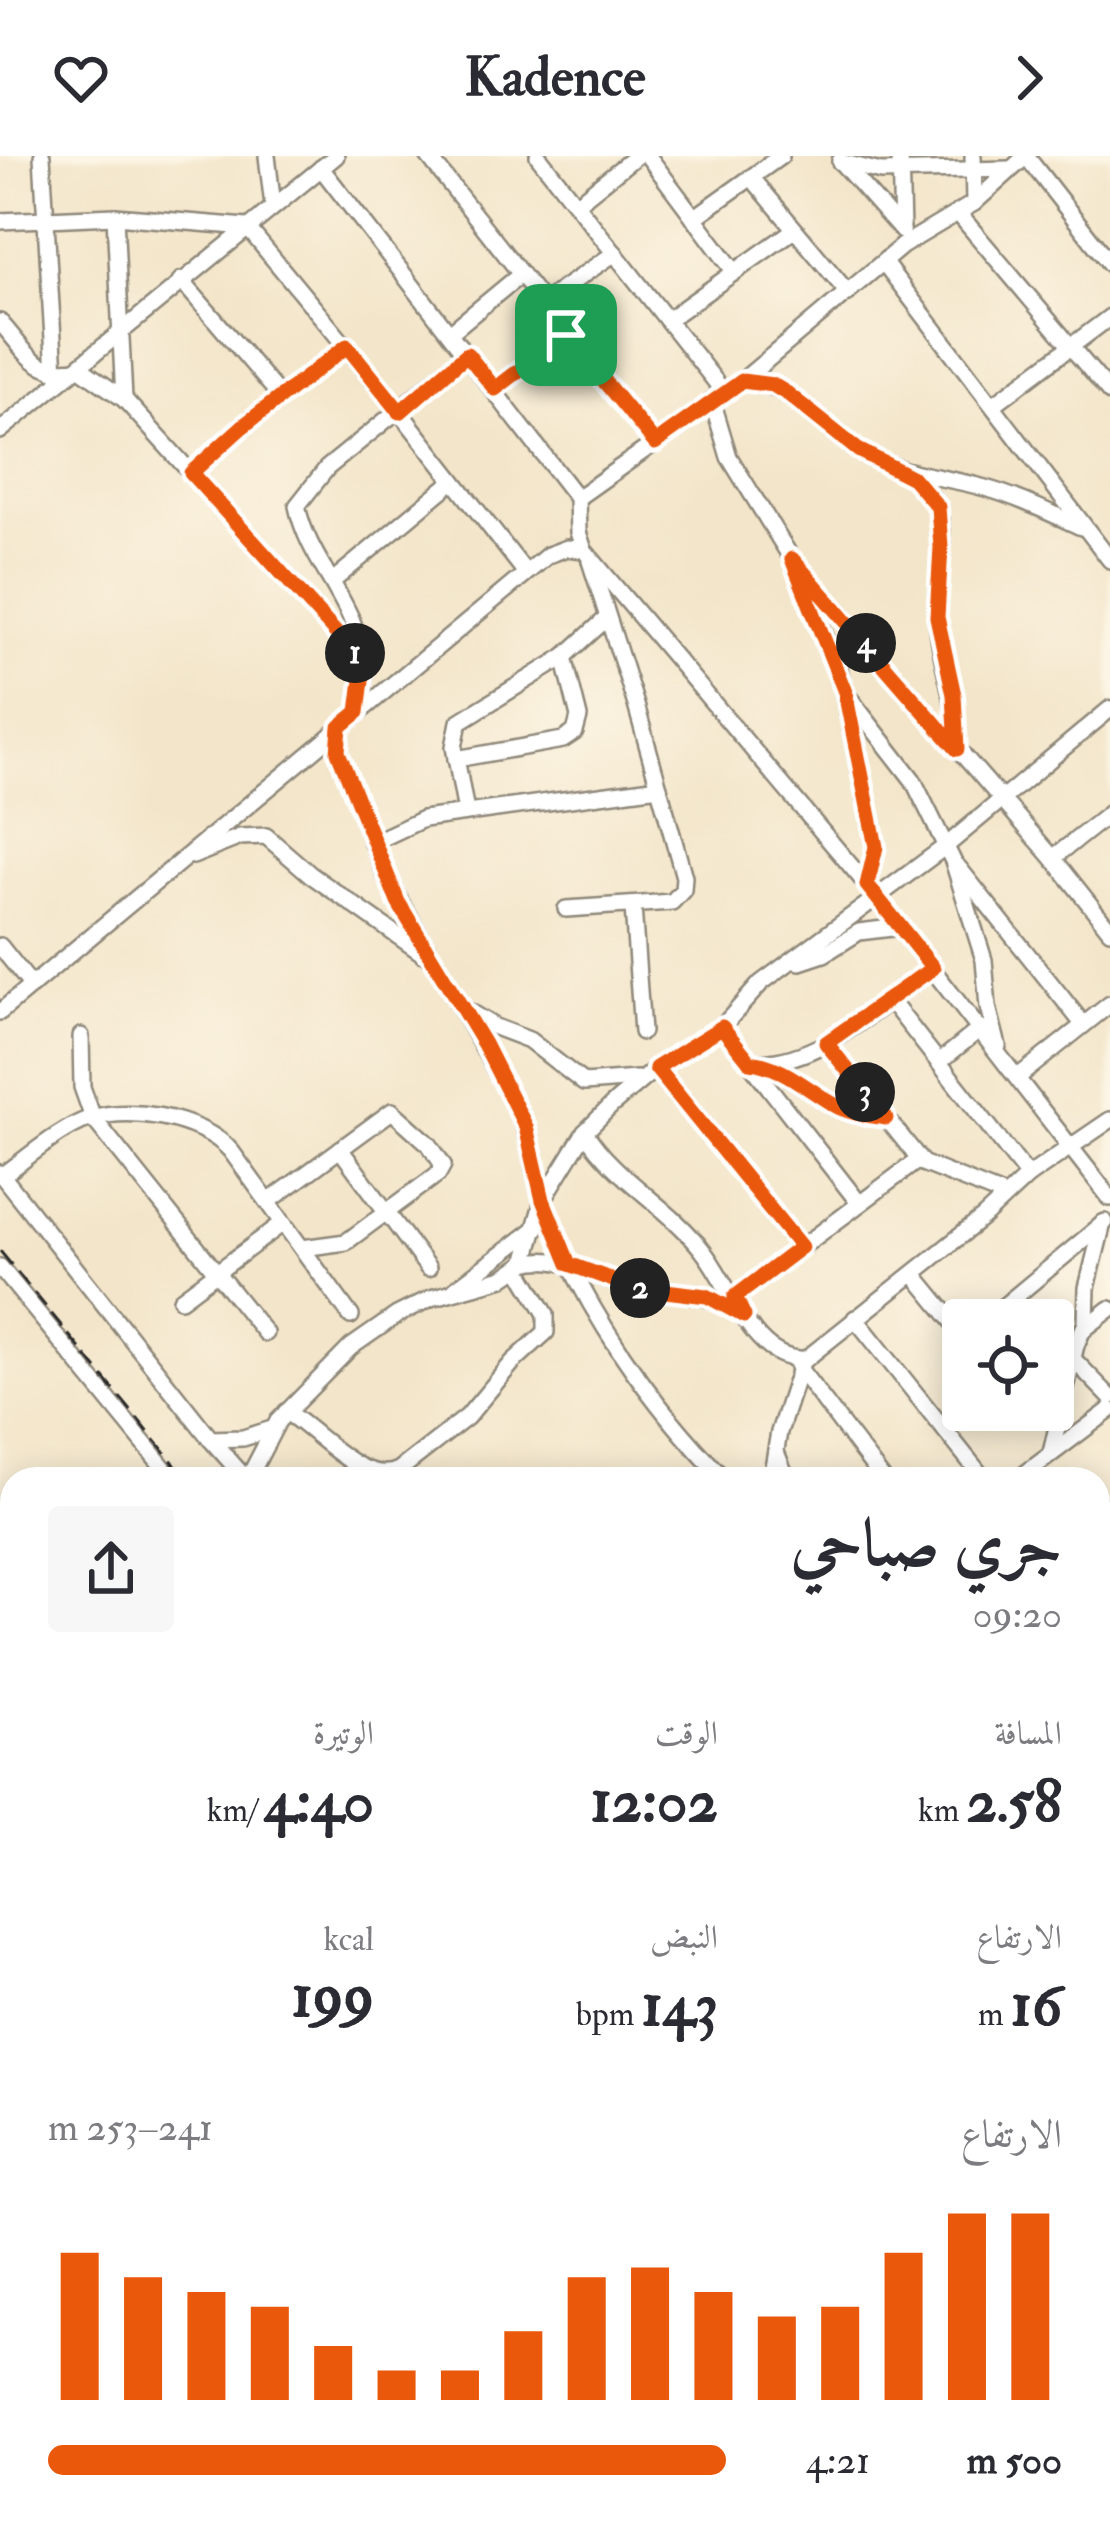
<!DOCTYPE html>
<html lang="ar">
<meta charset="utf-8">
<style>
body{margin:0;font-family:"IM FELL Double Pica",Amiri,serif;background:#f7f7f7;color:#2b2b33;direction:rtl;height:100vh;display:flex;flex-direction:column;font-size:45px;white-space:nowrap}
*{box-sizing:border-box;margin:0}
p{font-size:39px;color:#7c7c81}
.icon{flex:none;width:66px;height:66px;fill:none;stroke:currentColor;stroke-width:2;stroke-linecap:round;stroke-linejoin:round}
.map{position:relative;flex:1;overflow:hidden;direction:ltr}
.side{position:absolute;left:0px;top:1311px;width:1110px;height:1065px;display:flex;flex-direction:column;background:#fff;border-radius:36px 36px 0 0;box-shadow:0 6px 30px #0003;direction:rtl}
.side>*{flex:none}
.fabs{position:absolute;left:942px;top:1143px;display:grid;gap:24px}
.fabs a{display:grid;place-items:center;width:132px;height:132px;border-radius:12px;background:#fff;box-shadow:0 6px 30px #0003;font-size:60px}
.pin{position:absolute;display:grid;place-items:center;width:102px;height:102px;color:#fff;margin:-51px;border-radius:24px;box-shadow:0 6px 18px #0006}
.km{position:absolute;width:60px;height:60px;margin:-30px;border-radius:50%;background:#222;color:#fff;font-size:33px;line-height:60px;text-align:center}
.round{display:grid;place-items:center;flex:none;width:126px;height:126px;border-radius:12px;background:#f7f7f7}
.headline{display:flex;align-items:center;justify-content:space-between;height:204px;padding:0 48px}
h1{font-size:66px;font-weight:800;line-height:90px}
.figures{display:grid;grid-template-columns:repeat(3,1fr);gap:18px;height:204px;padding:12px 48px}
.figures div{display:grid;align-content:center}
.figures b{font-size:60px;font-weight:800}
.figures small{font-size:33px;font-weight:400}
.figures p{font-size:33px}
.chart{height:336px;padding:24px 48px}
.chart p{display:flex;justify-content:space-between}
.chart svg{width:100%;height:216px;margin-top:12px;stroke:#ea580c;stroke-width:6}
ul{padding:0 48px;list-style:none;font-size:39px}
li{display:grid;grid-template-columns:192px 144px 1fr;align-items:center;height:90px}
li i{height:30px;border-radius:15px;background:#ea580c}
header{display:flex;justify-content:space-between;align-items:center;height:156px;padding:0 48px;background:#fff;font-size:54px;font-weight:800}
.map>svg:first-child{display:block}
.lines{fill:none;stroke-linecap:round;stroke-linejoin:round}
.minor-casing{stroke:#8f887a;stroke-width:20}
.minor{stroke:#fff;stroke-width:15}
.rail{stroke:#2b2b2b;stroke-width:3;stroke-dasharray:18 9;stroke-linecap:butt}
.route-casing{stroke:#fff;stroke-width:24}
.route{stroke:#ea580c;stroke-width:15}
</style>
<header><svg class="icon" aria-label="forward" viewBox="0 0 24 24"><path d="M9 5l7 7-7 7"/></svg>Kadence<svg class="icon" aria-label="heart" viewBox="0 0 24 24"><path d="M12 20l-8-8c-3-5 5-10 8-4 3-6 11-1 8 4z"/></svg></header>
<div class="map">
<svg width="1110" height="2374" viewBox="0 0 1110 2374">
<rect width="100%" height="100%" fill="#fcf5e5"/>
<filter id="ink" filterUnits="userSpaceOnUse"><feTurbulence type="fractalNoise" baseFrequency=".00833" numOctaves="2"/><feDisplacementMap in="SourceGraphic" scale="24" xChannelSelector="R" yChannelSelector="G"/><feConvolveMatrix kernelMatrix="1 2 1 2 8 2 1 2 1" color-interpolation-filters="sRGB"/></filter>
<filter id="wash" filterUnits="userSpaceOnUse"><feTurbulence type="fractalNoise" baseFrequency=".004" numOctaves="4" result="noise"/><feDisplacementMap in="SourceGraphic" scale="48" xChannelSelector="R" yChannelSelector="G"/><feGaussianBlur stdDeviation="2.7" result="paint"/><feColorMatrix in="noise" values="0 0 0 0 0 0 0 0 0 0 0 0 0 0 0 0 0 1.4 0 .05"/><feComposite in="paint" operator="in"/></filter>
<g filter="url(#wash)">
<rect width="100%" height="100%" fill="#f3e5c9"/>
</g>
<g filter="url(#ink)">
<g class="lines">
<!-- minor casing -->
<g class="minor-casing">
<g id="minor">
<polyline points="42,0 55,216"/>
<polyline points="267,0 273,50"/>
<polyline points="428,0 654,287"/>
<polyline points="538,0 723,235"/>
<polyline points="648,0 734,115"/>
<polyline points="900,0 902,75"/>
<polyline points="973,0 974,47"/>
<polyline points="840,5 902,75"/>
<polyline points="840,6 881,16 1009,13"/>
<polyline points="321,12 577,342 578,376 584,394 867,729 1110,1042"/>
<polyline points="752,22 848,137"/>
<polyline points="577,47 636,0"/>
<polyline points="958,57 1110,237"/>
<polyline points="115,60 124,243"/>
<polyline points="694,62 781,0"/>
<polyline points="0,65 115,60 247,71 400,256 526,417"/>
<polyline points="884,107 1110,404"/>
<polyline points="181,124 281,241"/>
<polyline points="542,147 615,97"/>
<polyline points="667,164 794,74"/>
<path d="M0,166c28,31 35,55 80,46l44,31 240,265"/>
<polyline points="451,176 520,119"/>
<path d="M742,225c51,1 78,45 118,70 41,25 81,24 125,37 33,9 65,25 96,39"/>
<polyline points="495,233 566,179"/>
<polyline points="712,244 729,301 792,403 839,512 876,691 867,729"/>
<polyline points="993,249 1110,161"/>
<polyline points="0,275 336,0"/>
<polyline points="191,317 241,271 347,190"/>
<path d="M911,322c13,10 25,19 28,36 8,34 -4,70 -2,104 2,46 21,80 20,131"/>
<polyline points="577,342 742,225 902,90 974,47 1026,0 1110,108"/>
<polyline points="804,417 1053,702 1110,774"/>
<polyline points="334,424 453,325"/>
<polyline points="851,544 913,624 953,705 984,804 988,851 998,890"/>
<path d="M358,557c0,-15 8,-34 6,-48 -8,-66 -55,-101 -67,-159l30,-38 140,-114"/>
<path d="M340,571l-2,24 47,123 131,232c16,34 18,71 31,106 37,97 104,193 177,267"/>
<polyline points="456,603 563,584 575,576 579,561 564,501"/>
<polyline points="466,656 454,591 459,566 564,501 607,462"/>
<polyline points="372,687 423,663 659,631"/>
<polyline points="193,700 240,681 266,680 311,719 425,799"/>
<polyline points="1053,702 1110,657"/>
<polyline points="958,711 1083,868"/>
<polyline points="633,751 642,876"/>
<polyline points="566,753 672,746 683,734 684,721 636,549 590,405"/>
<polyline points="0,790 32,830"/>
<polyline points="800,806 824,798 859,776 900,771"/>
<polyline points="889,843 1028,1020"/>
<polyline points="468,855 495,871 529,884 584,927 637,923"/>
<polyline points="0,856 548,399 567,392 584,394"/>
<polyline points="722,871 859,1047"/>
<polyline points="81,880 82,931 93,962 265,1177"/>
<polyline points="826,887 920,1004"/>
<path d="M750,906c64,7 132,-58 183,-94"/>
<polyline points="939,906 980,873"/>
<polyline points="768,909 838,951 886,962"/>
<polyline points="656,912 801,1091"/>
<polyline points="1018,921 1110,848"/>
<path d="M585,976c29,47 84,74 118,119 30,38 50,112 103,108"/>
<polyline points="340,993 428,1112"/>
<polyline points="0,1017 213,1286 246,1323"/>
<path d="M2,1020c25,-18 51,-41 79,-54 41,-19 121,-5 150,29l120,165"/>
<polyline points="268,1046 392,955 429,988 443,1009 438,1018 346,1086 302,1092"/>
<path d="M525,1107c37,-10 65,13 99,22 47,12 71,1 118,29"/>
<polyline points="0,1111 173,1323"/>
<polyline points="914,1118 963,1178"/>
<polyline points="455,1133 536,1072"/>
<polyline points="735,1141 917,1005 1005,1040"/>
<polyline points="181,1143 283,1067"/>
<polyline points="855,1162 984,1323"/>
<polyline points="987,1164 1105,1066"/>
<polyline points="1083,1174 1110,1153"/>
<polyline points="1053,1201 1074,1204 1110,1241"/>
<polyline points="798,1211 883,1323"/>
<path d="M286,1256c31,18 78,76 113,58l68,-53 46,-55 33,-30v-18l-27,-45"/>
<polyline points="210,1283 243,1282 272,1273"/>
<polyline points="776,1296 787,1323"/>
<polyline points="1051,1297 1076,1189 1086,1167 1087,1132 1103,1067"/>
<polyline points="248,1323 278,1265 351,1191 397,1159 431,1142 503,1122 525,1107 543,1044 585,976 612,949 656,912 722,871 761,827 946,690 1110,553"/>
<polyline points="771,1323 779,1276 802,1206 984,1061 1028,1020 1110,964"/>
<polyline points="1018,1323 1110,1254"/>
<polyline points="1098,1357 1110,1349"/>
<polyline points="1098,1467 1110,1457"/>
<polyline points="1110,1541 1110,1584"/>
<polyline points="0,1690 12,1600"/>
<polyline points="0,1734 12,1723"/>
<polyline points="1098,1774 1110,1788"/>
<polyline points="0,1807 12,1798"/>
<path d="M0,1963c13,19 5,75 0,98"/>
<polyline points="1098,1994 1101,1963"/>
<polyline points="1098,2049 1110,2065"/>
<polyline points="0,2107 12,2105"/>
<polyline points="0,2256 12,2260"/>
<polyline points="0,2319 12,2312"/>
<polyline points="286,2364 298,2374"/>
<polyline points="661,2364 661,2374"/>
<polyline points="1053,2364 1061,2374"/>
<polyline points="153,2374 161,2364"/>
<polyline points="308,2374 328,2364"/>
</g>
</g>
<!-- minor -->
<use href="#minor" class="minor"/>
<!-- rail -->
<g class="rail">
<polyline points="0,1095 187,1323"/>
<polyline points="1039,2364 1047,2374"/>
</g>
</g>
</g>
<g class="lines" filter="url(#ink)">
<!-- route casing -->
<g class="route-casing">
<path id="route" d="M566,179l89,108 87,-62 31,4 15,9 70,56 55,28 25,29 3,40 -4,70 17,78 3,54 -165,-190 53,133 31,155 -9,38 66,83 -107,75 60,75c-16,-2 -33,-4 -48,-11 -30,-16 -53,-41 -88,-45l-28,-35 -66,41 145,179 -66,50 9,19 -37,-20 -75,-9 -63,-23 -26,-64 -17,-73 -42,-83 -86,-142 -60,-150 2,-25 18,-15 6,-48 -173,-191 51,-46 105,-81 53,66 67,-58 28,35z"/>
</g>
<!-- route -->
<use href="#route" class="route"/>
</g>
</svg>
<div class="fabs">
<a><svg class="icon" aria-label="locate" viewBox="0 0 24 24"><circle cx="12" cy="12" r="6"/><path d="M12 2v4M12 18v4M2 12h4M18 12h4"/></svg></a>
</div>
<div class="pin" style="left:566px;top:179px;background:#1e9e55"><svg class="icon" aria-label="arrive" viewBox="0 0 24 24"><path d="M6 21V4h12l-3 4 3 4H6"/></svg></div>
<b class="km" style="left:355px;top:497px">1</b>
<b class="km" style="left:640px;top:1132px">2</b>
<b class="km" style="left:865px;top:936px">3</b>
<b class="km" style="left:866px;top:487px">4</b>
<section class="side">
<div class="headline"><div><h1>جري صباحي</h1><p>09:20</p></div><a class="round"><svg class="icon" aria-label="share" viewBox="0 0 24 24"><path d="M12 15V3M7 8l5-5 5 5M5 13v7h14v-7"/></svg></a></div>
<div class="figures">
<div><p>المسافة</p><b>2.58<small> km</small></b></div>
<div><p>الوقت</p><b>12:02</b></div>
<div><p>الوتيرة</p><b>4:40<small> /km</small></b></div>
</div>
<div class="figures">
<div><p>الارتفاع</p><b>16<small> m</small></b></div>
<div><p>النبض</p><b>143<small> bpm</small></b></div>
<div><p>kcal</p><b>199</b></div>
</div>
<div class="chart"><p><span>الارتفاع</span>241–253 m</p>
<svg viewBox="0 0 160 44" preserveAspectRatio="none"><path d="M5 44V14M15 44V19M25 44V22M35 44V25M45 44V33M55 44V38M65 44V38M75 44V30M85 44V19M95 44V17M105 44V22M115 44V27M125 44V25M135 44V14M145 44V6M155 44V6"/></svg>
</div>
<ul>
<li><b>500 m</b>4:21<i style="width:100%"></i></li>
</ul>
</section>
</div>
